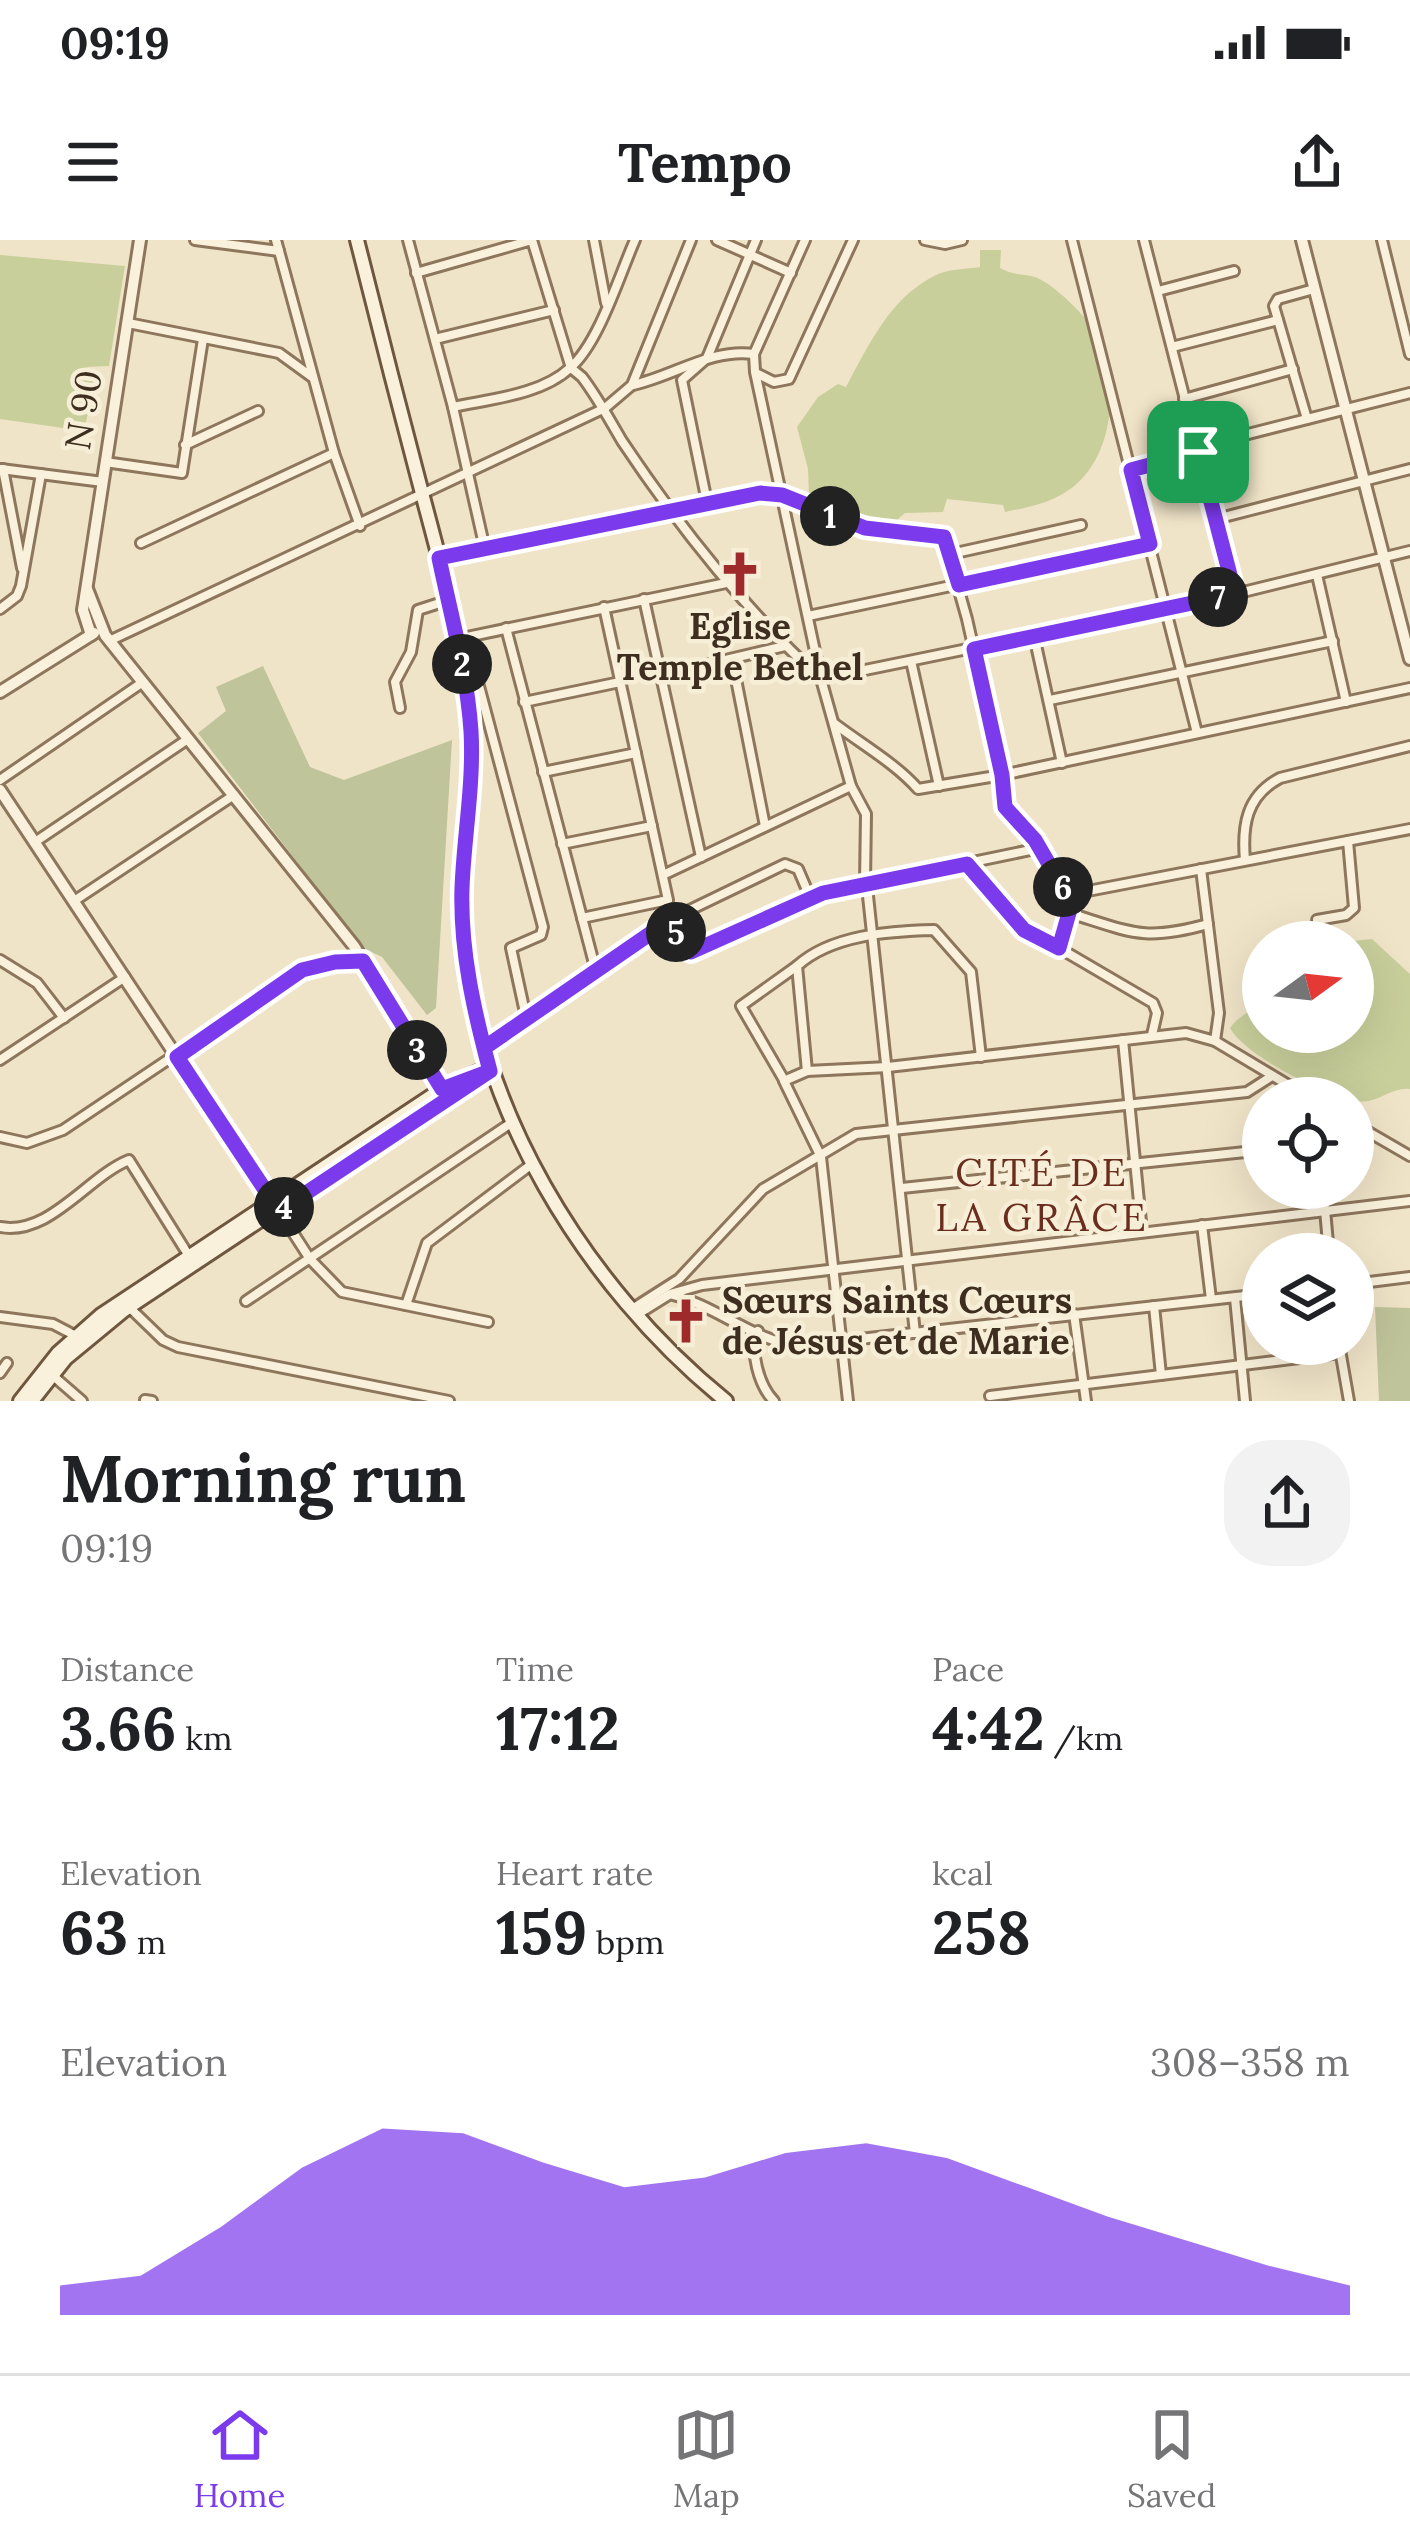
<!DOCTYPE html>
<meta charset="utf-8">
<style>
body{margin:0;font-family:Lora,serif;background:#f2f2f2;color:#202124;height:100vh;display:flex;flex-direction:column;font-size:45px;white-space:nowrap}
*{box-sizing:border-box;margin:0}
p{font-size:39px;color:#757577}
.icon{flex:none;width:66px;height:66px;fill:none;stroke:currentColor;stroke-width:2;stroke-linecap:round;stroke-linejoin:round}
.map{position:relative;height:1161px;overflow:hidden}
.side{display:flex;flex-direction:column;background:#fff;flex:1}
.side>*{flex:none}
.needle{width:78px;rotate:75deg}
.controls{position:absolute;left:1242px;top:681px;display:grid;gap:24px}
.controls a{display:grid;place-items:center;width:132px;height:132px;border-radius:50%;background:#fff;box-shadow:0 12px 48px #0002;font-size:60px}
.pin{position:absolute;display:grid;place-items:center;width:102px;height:102px;color:#fff;margin:-51px;border-radius:24px;box-shadow:0 6px 18px #0006}
.km{position:absolute;width:60px;height:60px;margin:-30px;border-radius:50%;background:#222;color:#fff;font-size:33px;line-height:60px;text-align:center}
.round{display:grid;place-items:center;flex:none;width:126px;height:126px;border-radius:48px;background:#f2f2f2}
.headline{display:flex;align-items:center;justify-content:space-between;height:204px;padding:0 60px}
h1{font-size:66px;font-weight:700;line-height:90px}
.figures{display:grid;grid-template-columns:repeat(3,1fr);gap:18px;height:204px;padding:12px 60px}
.figures div{display:grid;align-content:center}
.figures b{font-size:60px;font-weight:700}
.figures small{font-size:33px;font-weight:400}
.figures p{font-size:33px}
.chart{height:336px;padding:24px 60px}
.chart p{display:flex;justify-content:space-between}
.chart svg{width:100%;height:216px;margin-top:12px;fill:#7c3aed;opacity:.7}
.status{display:flex;justify-content:space-between;align-items:center;height:84px;padding:0 60px;background:#fff;direction:ltr}
.status svg{height:33px;fill:currentColor}
header{display:flex;justify-content:space-between;align-items:center;height:156px;padding:0 60px;background:#fff;font-size:54px;font-weight:700}
.dock{display:flex;justify-content:space-around;align-items:center;height:168px;border-top:3px solid #e0e0e0;background:#fff;font-size:33px;color:#757577}
.dock a{display:grid;justify-items:center;gap:6px}
.dock .current{color:#7c3aed}
.map>svg:first-child{display:block}
.green{fill:#c9cf9b}
.cemetery{fill:#bfc49a}
.lines{fill:none;stroke-linecap:round;stroke-linejoin:round}
.minor-casing{stroke:#8d765c;stroke-width:14}
.tertiary-casing{stroke:#8d765c;stroke-width:16}
.secondary-casing{stroke:#6f573f;stroke-width:18}
.minor{stroke:#faf1dc;stroke-width:8}
.tertiary{stroke:#faf1dc;stroke-width:10}
.secondary{stroke:#faf1dc;stroke-width:12}
.route-casing{stroke:#fff;stroke-width:24}
.route{stroke:#7c3aed;stroke-width:15}
.labels{text-anchor:middle;dominant-baseline:central;stroke-width:9;stroke-linejoin:round;paint-order:stroke}
.street-label{font-size:36px;fill:#3d2e20;stroke:#f7eed8}
.poi-label{font-size:36px;font-weight:bold;fill:#3d2e20;stroke:#f7eed8}
.neighbourhood-label{font-size:39px;letter-spacing:3px;fill:#6b2e1e;stroke:#f7eed8}
</style>
<div class="status"><b>09:19</b><svg viewBox="0 0 49 12"><path d="M0 12V9h3v3zM5 12V6h3v6zM10 12V3h3v9zM15 12V0h3v12zM26 1h20v11H26zM47 4h2v5h-2z"/></svg></div>
<header><svg class="icon" aria-label="menu" viewBox="0 0 24 24"><path d="M4 6h16M4 12h16M4 18h16"/></svg>Tempo<svg class="icon" aria-label="share" viewBox="0 0 24 24"><path d="M12 15V3M7 8l5-5 5 5M5 13v7h14v-7"/></svg></header>
<div class="map">
<svg width="1410" height="1161" viewBox="0 0 1410 1161">
<rect width="100%" height="100%" fill="#f0e4c8"/>
<!-- green -->
<g class="green">
<path d="M980,10h21l-1,18c15,8 22,5 35,9 16,6 39,28 50,41 36,44 35,132 -12,169 -21,16 -43,20 -68,25l-2,-7 -56,-6 -4,13 -38,1 -9,8 -45,-9 -42,-16 -1,-27 -11,-42 21,-30 20,-13 8,3c22,-41 44,-89 88,-111 12,-7 32,-7 46,-9z"/>
<polygon points="0,15 125,26 109,126 86,127 97,131 84,191 0,179"/>
<path d="M1372,699l38,35v115c-20,-2 -33,16 -53,12 -29,-5 -110,-43 -127,-73 14,-19 25,-12 33,-40v44h90v-90h-9z"/>
</g>
<!-- cemetery -->
<g class="cemetery">
<polygon points="263,426 310,527 344,540 452,500 436,768 427,775 382,717 363,708 198,493 226,471 216,447"/>
<polygon points="1375,1067 1410,1068 1410,1161 1379,1161"/>
</g>
<g class="lines">
<!-- minor casing -->
<g class="minor-casing">
<g id="minor">
<polyline points="195,0 279,11"/>
<polyline points="276,0 334,213 360,286"/>
<polyline points="408,0 453,167 485,309"/>
<polyline points="594,0 606,63"/>
<polyline points="717,0 791,33"/>
<polyline points="805,0 754,114 755,132 821,439 851,546 866,574 865,642"/>
<polyline points="925,0 945,4 962,0"/>
<polyline points="1072,0 1197,493"/>
<polyline points="1144,0 1235,354"/>
<polyline points="1382,0 1410,114"/>
<path d="M416,33l116,-33 39,128 11,9c16,21 27,42 40,64 56,84 124,170 199,238l414,-85 175,-43"/>
<polyline points="1158,51 1234,31"/>
<polyline points="128,83 279,113 312,137"/>
<polyline points="435,99 554,70"/>
<polyline points="1172,107 1278,80"/>
<polyline points="756,133 774,142 789,139 853,0"/>
<path d="M633,145c41,-9 78,-37 121,-31"/>
<polyline points="1184,159 1293,129"/>
<path d="M453,167c37,-8 88,-12 117,-39 29,-25 49,-92 65,-128"/>
<polyline points="1307,179 1274,66 1278,59 1314,49"/>
<polyline points="185,205 258,171"/>
<polyline points="1197,207 1410,153"/>
<polyline points="105,222 182,233 203,99"/>
<polyline points="1,229 103,242"/>
<polyline points="3,229 22,328"/>
<polyline points="1131,230 1198,212"/>
<polyline points="707,262 682,140 707,118 756,0"/>
<polyline points="1216,279 1410,229"/>
<polyline points="141,303 334,213"/>
<polyline points="951,314 1081,285"/>
<polyline points="440,318 760,253 782,255 865,288 944,297 967,379 1002,535 1410,448"/>
<polyline points="1317,335 1346,462"/>
<polyline points="644,359 701,617"/>
<polyline points="0,369 17,356 21,346 41,234"/>
<polyline points="808,376 1150,304"/>
<polyline points="1034,396 1062,523"/>
<polyline points="466,397 543,687 541,695 511,708 526,777"/>
<polyline points="462,398 731,342"/>
<polyline points="109,401 605,168 632,145 691,0"/>
<polyline points="732,419 765,586"/>
<polyline points="911,421 939,546"/>
<polyline points="662,435 785,406"/>
<polyline points="1050,460 1333,401"/>
<polyline points="524,462 620,442"/>
<polyline points="400,468 395,442 411,412 418,370 449,360"/>
<path d="M835,484c28,21 61,40 83,65l84,-14 6,38 27,27 32,55 2,18 -10,35 94,55 4,10 -5,22"/>
<polyline points="543,532 636,513"/>
<polyline points="0,540 143,442"/>
<polyline points="35,602 188,499"/>
<polyline points="562,604 652,586"/>
<path d="M1245,620c-3,-34 1,-64 35,-82l130,-32"/>
<polyline points="967,624 1024,690 1059,708"/>
<polyline points="1201,629 1219,773 1215,801"/>
<polyline points="663,635 851,546"/>
<polyline points="1067,655 1410,589"/>
<polyline points="868,656 915,1093"/>
<polyline points="74,661 234,555"/>
<path d="M1069,673c62,19 74,29 139,11"/>
<polyline points="582,678 668,660 604,367"/>
<polyline points="669,680 691,712 823,653 1040,608"/>
<polyline points="1317,680 1346,675 1354,668 1348,601"/>
<polyline points="0,720 37,743 64,778"/>
<polyline points="596,731 669,680 785,624 798,629 810,657"/>
<polyline points="1123,800 1142,992"/>
<polyline points="485,808 596,731 506,388"/>
<polyline points="0,820 125,737"/>
<polyline points="807,831 888,827 1186,793 1215,801 1310,858"/>
<polyline points="784,840 741,766 797,726"/>
<polyline points="1353,883 1410,916"/>
<polyline points="0,897 27,903 63,890 302,730 335,722 363,721"/>
<polyline points="902,948 1255,911"/>
<polyline points="1323,948 1329,1014"/>
<polyline points="279,971 310,1019 342,1052 488,1082"/>
<polyline points="1202,985 1211,1059"/>
<path d="M0,987c50,9 87,-50 129,-67l60,96"/>
<polyline points="1353,1044 1410,1037"/>
<path d="M673,1055c42,11 83,46 124,51l466,-52"/>
<polyline points="1235,1058 1245,1161"/>
<polyline points="246,1061 511,883"/>
<polyline points="406,1065 427,1003 532,924"/>
<polyline points="1154,1066 1161,1135"/>
<polyline points="129,1067 163,1100 178,1107 449,1161"/>
<polyline points="632,1069 679,1039 763,949 856,894 1247,852 1272,836"/>
<polyline points="638,1074 670,1054 702,1045 1410,961"/>
<polyline points="1074,1074 1086,1161"/>
<polyline points="0,1077 53,1084 76,1096"/>
<path d="M758,1091c-9,19 1,55 16,70"/>
<polyline points="1339,1104 1349,1161"/>
<polyline points="0,1133 7,1123"/>
<polyline points="51,1134 82,1161"/>
<polyline points="990,1156 1340,1113"/>
<polyline points="145,1160 152,1161"/>
<path d="M848,1161l-27,-244 -37,-76 23,-10 -10,-105c34,-31 92,-35 137,-36l37,42 10,85"/>
</g>
</g>
<!-- tertiary casing -->
<g class="tertiary-casing">
<g id="tertiary">
<polyline points="1302,0 1410,419"/>
<polyline points="87,349 105,395 354,706 444,853"/>
<polyline points="91,395 83,370 140,0"/>
<polyline points="0,452 94,393"/>
<polyline points="0,550 276,967"/>
</g>
</g>
<!-- secondary casing -->
<g class="secondary-casing">
<g id="secondary">
<path d="M357,0c20,79 40,159 61,238 19,73 41,147 50,222 8,74 -9,146 -6,219 10,184 122,367 264,482"/>
<polyline points="20,1161 58,1113 101,1075 442,849 478,832 490,831"/>
<polyline points="32,1161 66,1118 123,1071 458,849"/>
</g>
</g>
<!-- minor -->
<use href="#minor" class="minor"/>
<!-- tertiary -->
<use href="#tertiary" class="tertiary"/>
<!-- secondary -->
<use href="#secondary" class="secondary"/>
</g>
<g class="lines">
<!-- route casing -->
<g class="route-casing">
<path id="route" d="M1198,212l-67,18 19,74 -191,41 -15,-48 -79,-9 -83,-33 -22,-2 -321,65c12,58 28,114 32,173 3,53 -7,105 -9,157 -2,62 12,123 28,183l-48,18 -79,-128 -28,1 -33,8 -125,87 102,154 211,-140 -5,-19 -1,-4 186,-128 21,32 132,-59 144,-29 57,66 35,18 10,-35 -2,-18 -32,-55 -30,-33 -3,-32 -28,-126 261,-55 -37,-142"/>
</g>
<!-- route -->
<use href="#route" class="route"/>
</g>
<!-- icons -->
<defs>
<g id="church-bare" transform="scale(3.6)"><path d="M-1.2-6h2.4v3.5h3.3v2.4h-3.3V6h-2.4V-.1h-3.3v-2.4h3.3Z" fill="#9e2a2b" stroke="#f7eed8" stroke-width="2.5" paint-order="stroke"/></g>
</defs>
<g fill-rule="evenodd">
<use href="#church-bare" x="740" y="334"/>
<use href="#church-bare" x="686" y="1081"/>
</g>
<g class="labels">
<!-- street labels -->
<g class="street-label">
<text transform="translate(83 170) rotate(-81)">N 90</text>
</g>
<!-- poi labels -->
<g class="poi-label">
<text x="740" y="386">Eglise<tspan x="740" dy="41">Temple Bethel</tspan></text>
<text x="722" y="1060" text-anchor="start">Sœurs Saints Cœurs<tspan x="722" dy="41">de Jésus et de Marie</tspan></text>
</g>
<!-- neighbourhood labels -->
<g class="neighbourhood-label">
<text x="1042" y="932">CITÉ DE<tspan x="1042" dy="45">LA GRÂCE</tspan></text>
</g>
</g>
</svg>
<div class="controls">
<a><svg class="needle" viewBox="-14 -14 28 28"><path d="M0-13l5 13h-10z" fill="#e53935"/><path d="M0 13l5-13h-10z" fill="#757577"/></svg></a>
<a><svg class="icon" aria-label="locate" viewBox="0 0 24 24"><circle cx="12" cy="12" r="6"/><path d="M12 2v4M12 18v4M2 12h4M18 12h4"/></svg></a>
<a><svg class="icon" aria-label="layers" viewBox="0 0 24 24"><path d="M12 4l9 5-9 5-9-5zM3 14l9 5 9-5"/></svg></a>
</div>
<div class="pin" style="left:1198px;top:212px;background:#1e9e55"><svg class="icon" aria-label="arrive" viewBox="0 0 24 24"><path d="M6 21V4h12l-3 4 3 4H6"/></svg></div>
<b class="km" style="left:830px;top:276px">1</b>
<b class="km" style="left:462px;top:424px">2</b>
<b class="km" style="left:417px;top:810px">3</b>
<b class="km" style="left:284px;top:967px">4</b>
<b class="km" style="left:676px;top:692px">5</b>
<b class="km" style="left:1063px;top:647px">6</b>
<b class="km" style="left:1218px;top:357px">7</b>
</div>
<section class="side">
<div class="headline"><div><h1>Morning run</h1><p>09:19</p></div><a class="round"><svg class="icon" aria-label="share" viewBox="0 0 24 24"><path d="M12 15V3M7 8l5-5 5 5M5 13v7h14v-7"/></svg></a></div>
<div class="figures">
<div><p>Distance</p><b>3.66<small> km</small></b></div>
<div><p>Time</p><b>17:12</b></div>
<div><p>Pace</p><b>4:42<small> /km</small></b></div>
</div>
<div class="figures">
<div><p>Elevation</p><b>63<small> m</small></b></div>
<div><p>Heart rate</p><b>159<small> bpm</small></b></div>
<div><p>kcal</p><b>258</b></div>
</div>
<div class="chart"><p><span>Elevation</span>308–358 m</p>
<svg viewBox="0 0 160 44" preserveAspectRatio="none"><path d="M0 44V38L10 36L20 26L30 14L40 6L50 7L60 13L70 18L80 16L90 11L100 9L110 12L120 18L130 24L140 29L150 34L160 38V44z"/></svg>
</div>
</section>
<nav class="dock">
<a class="current"><svg class="icon" aria-label="home" viewBox="0 0 24 24"><path d="M3 11l9-7 9 7M6 9v11h12V9"/></svg>Home</a>
<a><svg class="icon" aria-label="map" viewBox="0 0 24 24"><path d="M3 6l6-2 6 2 6-2v14l-6 2-6-2-6 2zM9 4v14M15 6v14"/></svg>Map</a>
<a><svg class="icon" aria-label="saved" viewBox="0 0 24 24"><path d="M7 4h10v16l-5-4-5 4z"/></svg>Saved</a>
</nav>
